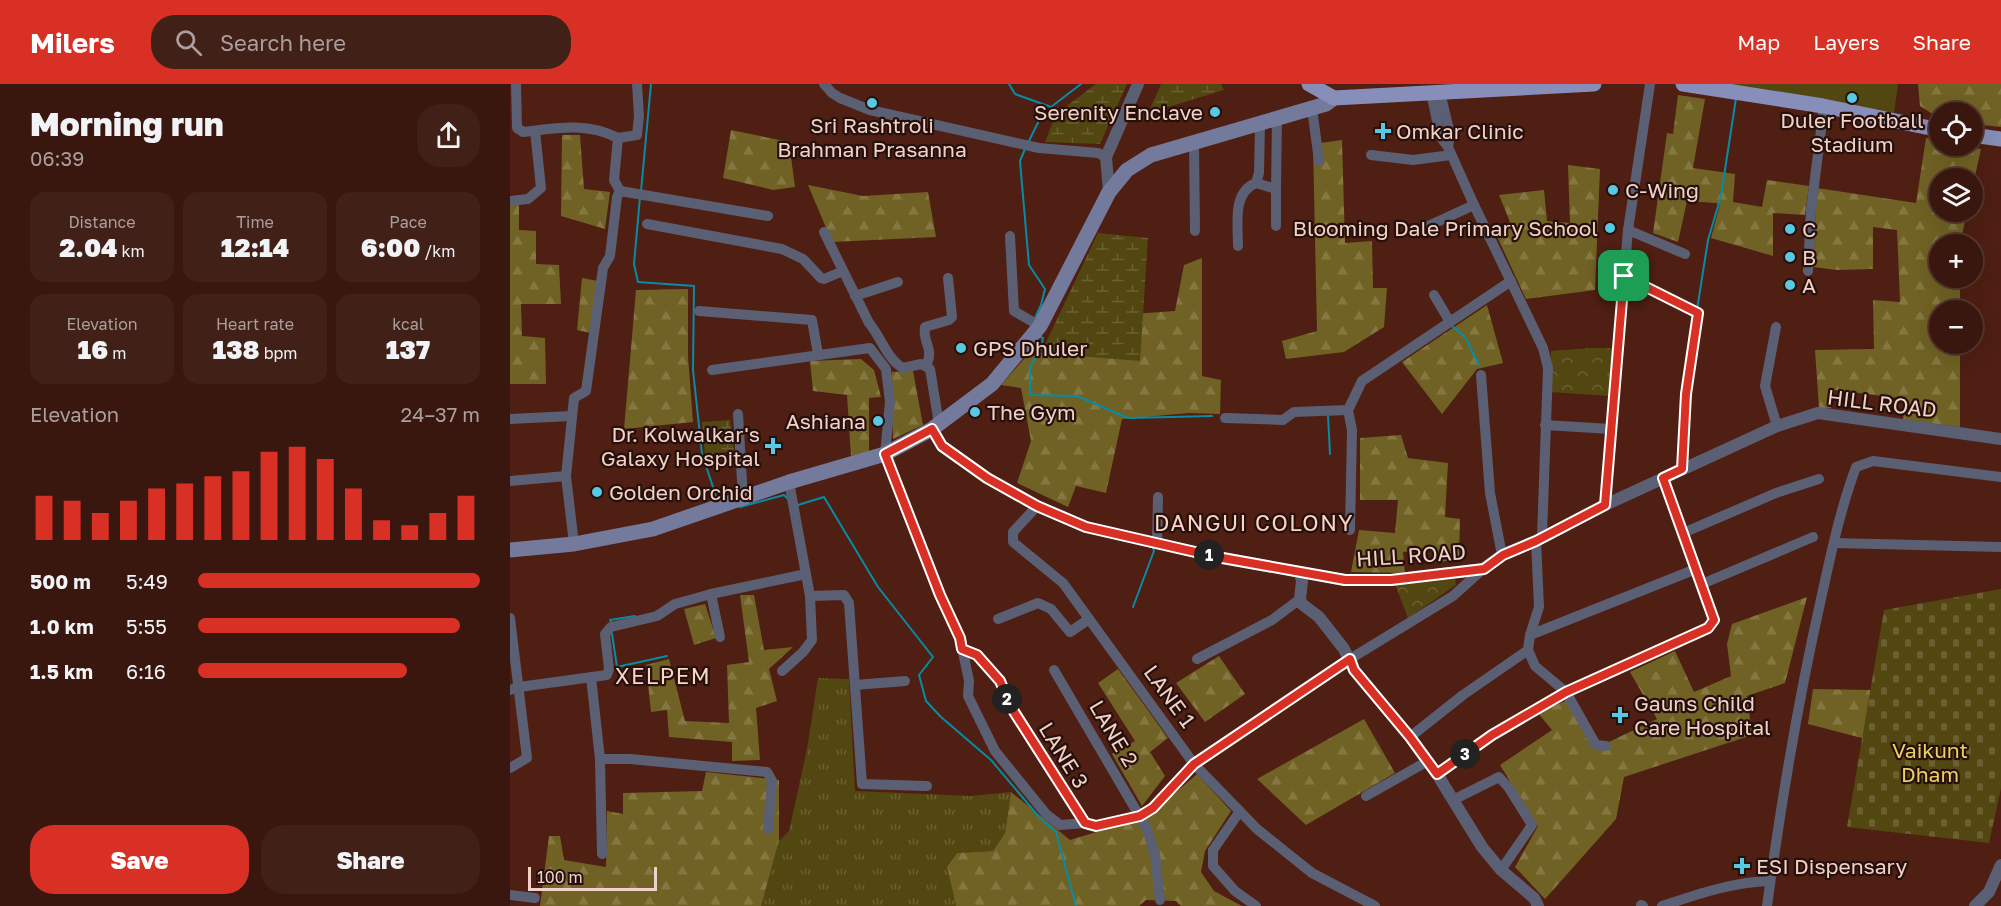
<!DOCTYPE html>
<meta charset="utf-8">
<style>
body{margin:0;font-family:"Golos Text",sans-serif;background:#412017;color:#f1f3f6;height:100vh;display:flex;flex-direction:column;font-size:22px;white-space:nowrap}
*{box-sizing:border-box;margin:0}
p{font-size:20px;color:#ab9f9e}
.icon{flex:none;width:33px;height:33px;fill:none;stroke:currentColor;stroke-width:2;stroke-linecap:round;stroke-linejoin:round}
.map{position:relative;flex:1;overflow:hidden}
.details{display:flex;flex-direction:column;background:#3a170e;width:510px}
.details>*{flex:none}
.tools{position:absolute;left:1419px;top:18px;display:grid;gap:12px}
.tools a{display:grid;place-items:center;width:54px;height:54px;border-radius:50%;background:#3a170e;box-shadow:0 6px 24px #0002,0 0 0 2px #54362e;font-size:30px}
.scale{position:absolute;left:18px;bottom:15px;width:129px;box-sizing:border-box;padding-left:6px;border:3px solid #f1d1c8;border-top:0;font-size:16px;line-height:21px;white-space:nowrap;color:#f1d1c8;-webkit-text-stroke:4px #26100b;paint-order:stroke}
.pin{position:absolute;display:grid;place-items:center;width:51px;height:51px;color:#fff;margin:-26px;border-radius:12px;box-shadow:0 3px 9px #0006}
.km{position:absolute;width:30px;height:30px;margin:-15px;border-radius:50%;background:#222;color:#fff;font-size:16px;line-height:30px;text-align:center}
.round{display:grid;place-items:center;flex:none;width:63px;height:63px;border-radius:24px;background:#412017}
.headline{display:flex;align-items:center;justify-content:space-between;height:102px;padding:0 30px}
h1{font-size:33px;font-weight:800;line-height:45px}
.metrics{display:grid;grid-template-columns:repeat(3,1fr);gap:9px;height:102px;padding:6px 30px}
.metrics div{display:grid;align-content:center;border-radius:15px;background:#412017;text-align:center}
.metrics b{font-size:26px;font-weight:800}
.metrics small{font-size:16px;font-weight:400}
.metrics p{font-size:16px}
.chart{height:168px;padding:12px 30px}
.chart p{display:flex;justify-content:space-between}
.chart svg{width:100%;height:108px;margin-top:6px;stroke:#d93025;stroke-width:6}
.primary-button{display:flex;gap:12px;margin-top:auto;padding:12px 30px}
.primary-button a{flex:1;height:69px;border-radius:24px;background:#d93025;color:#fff;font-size:24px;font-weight:800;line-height:69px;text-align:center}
.primary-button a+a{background:#412017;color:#f1f3f6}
ul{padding:0 30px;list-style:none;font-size:20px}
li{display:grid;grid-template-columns:96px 72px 1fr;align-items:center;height:45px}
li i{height:15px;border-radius:8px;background:#d93025}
header{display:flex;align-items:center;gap:36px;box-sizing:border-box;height:84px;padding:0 30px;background:#d93025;color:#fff}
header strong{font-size:28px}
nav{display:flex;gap:33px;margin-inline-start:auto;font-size:21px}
.search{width:420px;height:54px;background:#412017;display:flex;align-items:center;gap:15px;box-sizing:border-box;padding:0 21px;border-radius:24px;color:#ab9f9e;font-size:22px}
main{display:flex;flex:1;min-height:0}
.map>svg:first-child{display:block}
.grass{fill:url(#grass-tufts)}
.forest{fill:url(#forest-firs)}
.wetland{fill:url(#wetland-marsh)}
.cemetery{fill:url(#cemetery-stones)}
.park{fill:url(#park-crowns)}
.pitch{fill:#534711}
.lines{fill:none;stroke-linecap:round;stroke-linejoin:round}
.stream{stroke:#068da5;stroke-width:2}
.minor{stroke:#5b5f74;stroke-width:10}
.tertiary{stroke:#5b5f74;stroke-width:12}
.secondary{stroke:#747a9b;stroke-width:15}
.primary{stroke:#868eb9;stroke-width:15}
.route-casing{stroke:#fff;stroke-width:12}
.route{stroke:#d93025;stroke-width:8}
.poi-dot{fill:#58c9e3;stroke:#26100b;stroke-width:2}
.labels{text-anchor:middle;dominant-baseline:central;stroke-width:4.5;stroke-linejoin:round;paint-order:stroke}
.poi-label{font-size:21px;fill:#f1d1c8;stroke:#26100b;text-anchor:start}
.street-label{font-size:21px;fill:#f1d1c8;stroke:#26100b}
.park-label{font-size:21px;fill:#ebd061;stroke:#26100b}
.neighbourhood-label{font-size:22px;letter-spacing:1.5px;fill:#f9d4c9;stroke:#26100b}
</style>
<header>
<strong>Milers</strong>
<div class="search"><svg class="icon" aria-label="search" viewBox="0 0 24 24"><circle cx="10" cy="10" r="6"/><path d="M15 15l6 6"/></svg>Search here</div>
<nav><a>Map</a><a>Layers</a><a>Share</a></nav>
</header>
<main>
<section class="details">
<div class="headline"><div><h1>Morning run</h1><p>06:39</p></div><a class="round"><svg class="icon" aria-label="share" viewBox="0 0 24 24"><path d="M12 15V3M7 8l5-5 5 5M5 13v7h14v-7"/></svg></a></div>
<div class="metrics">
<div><p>Distance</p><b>2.04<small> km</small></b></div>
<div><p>Time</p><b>12:14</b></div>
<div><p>Pace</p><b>6:00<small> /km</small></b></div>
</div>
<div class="metrics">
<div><p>Elevation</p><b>16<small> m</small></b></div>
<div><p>Heart rate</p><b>138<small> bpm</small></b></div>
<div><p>kcal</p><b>137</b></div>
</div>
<div class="chart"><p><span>Elevation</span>24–37 m</p>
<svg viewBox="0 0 160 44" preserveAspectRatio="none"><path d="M5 44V26M15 44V28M25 44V33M35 44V28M45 44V23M55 44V21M65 44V18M75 44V16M85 44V8M95 44V6M105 44V11M115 44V23M125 44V36M135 44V38M145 44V33M155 44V26"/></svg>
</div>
<ul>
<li><b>500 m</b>5:49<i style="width:100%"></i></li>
<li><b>1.0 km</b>5:55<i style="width:93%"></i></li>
<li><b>1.5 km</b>6:16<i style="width:74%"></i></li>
</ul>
<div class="primary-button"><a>Save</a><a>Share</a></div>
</section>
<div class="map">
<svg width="1491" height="822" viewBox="0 0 1491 822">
<defs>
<pattern id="grass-tufts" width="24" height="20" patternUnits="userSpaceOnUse" patternTransform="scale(1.5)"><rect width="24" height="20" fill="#534711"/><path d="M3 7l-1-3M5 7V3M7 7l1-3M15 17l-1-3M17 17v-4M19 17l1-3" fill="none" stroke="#6c6032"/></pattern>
<pattern id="forest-firs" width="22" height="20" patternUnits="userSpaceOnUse" patternTransform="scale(1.5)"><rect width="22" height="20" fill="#706224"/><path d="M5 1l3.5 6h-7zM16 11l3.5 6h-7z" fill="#857742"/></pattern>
<pattern id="wetland-marsh" width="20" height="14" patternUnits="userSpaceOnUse" patternTransform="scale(1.5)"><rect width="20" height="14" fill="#534711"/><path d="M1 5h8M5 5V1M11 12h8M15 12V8" fill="none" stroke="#6c6032"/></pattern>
<pattern id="cemetery-stones" width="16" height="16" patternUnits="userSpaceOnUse" patternTransform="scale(1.5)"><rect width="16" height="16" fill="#534711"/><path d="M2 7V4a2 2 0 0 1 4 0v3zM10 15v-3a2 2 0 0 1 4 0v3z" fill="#6c6032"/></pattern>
<pattern id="park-crowns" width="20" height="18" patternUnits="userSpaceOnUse" patternTransform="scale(1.5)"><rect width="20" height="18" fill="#534711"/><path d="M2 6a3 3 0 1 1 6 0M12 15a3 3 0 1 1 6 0" fill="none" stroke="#6c6032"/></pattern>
</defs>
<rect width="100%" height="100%" fill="#4e1f12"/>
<!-- grass -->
<polygon class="grass" points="308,594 339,595 345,707 460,712 501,708 495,749 483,767 447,769 437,781 446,822 251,822 269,757 279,747 297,665"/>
<!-- forest -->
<g class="forest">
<polygon points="1408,0 1491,0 1491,43 1463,40 1462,28 1430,28 1429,34 1410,22"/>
<polygon points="1168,11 1195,15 1183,84 1225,90 1223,118 1252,123 1257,96 1299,102 1295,131 1263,129 1263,172 1201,154 1210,120 1206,119 1177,117 1168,158 1143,149 1157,49 1163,50"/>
<polygon points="221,46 279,58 285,103 263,106 213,94"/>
<polygon points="52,51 70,51 74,105 100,108 95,145 51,132"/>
<polygon points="1416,54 1429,57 1430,62 1453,62 1471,65 1463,101 1462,94 1430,94 1430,128 1457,128 1450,160 1430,160 1430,194 1450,194 1450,226 1430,226 1430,260 1450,260 1450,343 1393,336 1396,315 1325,306 1321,324 1309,324 1305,266 1364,265 1363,216 1390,218 1387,146 1363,143 1363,185 1327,186 1303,183 1307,104 1406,119"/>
<polygon points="832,56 835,159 862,157 863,204 877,204 874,243 834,268 776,275 772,257 807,247 803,60"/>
<polygon points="1058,81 1090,85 1085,206 1016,215 984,146 1000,138 989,111 1034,106 1037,137 1060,139"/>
<polygon points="298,101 353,112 418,108 426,153 322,158"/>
<polygon points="0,115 9,115 9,146 26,147 26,180 49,181 51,220 11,220 12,252 35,254 36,300 0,300"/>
<polygon points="692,174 692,292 711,296 710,330 679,329 612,335 596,409 566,402 558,423 507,399 521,357 511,304 491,301 520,268 621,274 622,230 665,227 674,181"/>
<polygon points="72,194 88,197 80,249 67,246"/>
<polygon points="178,205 178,272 183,338 114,345 126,206"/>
<polygon points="977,221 993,279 967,285 932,330 892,278"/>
<polygon points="351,275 364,286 371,313 359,314 359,368 341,372 337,311 303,307 300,277"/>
<polygon points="403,287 413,341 383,355 382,288"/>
<polygon points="891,351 898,374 938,379 935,433 950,435 949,475 924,479 926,464 893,468 895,489 841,488 849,446 885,449 888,416 850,416 850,354"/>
<polygon points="230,511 244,511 254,566 283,563 259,585 267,617 246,624 250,676 222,677 222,658 159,653 157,626 141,628 136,581 159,575 175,637 219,639 217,581 239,578"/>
<polygon points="1297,513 1275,599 1237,612 1242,651 1114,693 1106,735 1035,815 1005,783 1028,742 990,681 1042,646 1028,629 1057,616 1084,665 1147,635 1120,588 1165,567 1184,608 1221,592 1217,560 1222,540"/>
<polygon points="195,520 206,554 184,561 174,525"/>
<polygon points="709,572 735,610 695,638 666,599"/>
<polygon points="608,585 658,654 640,668 655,692 632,722 602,670 625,657 588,599"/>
<polygon points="1303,605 1360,606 1362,646 1352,654 1298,640"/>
<polygon points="854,635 885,689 796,741 747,695"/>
<polygon points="196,688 269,696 269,757 251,822 30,822 39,752 50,752 54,776 96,783 97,727 113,730 113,709 192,707"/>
<polygon points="687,690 721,727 695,767 691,788 704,807 732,822 671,822 666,817 636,816 629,822 446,822 437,782 447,769 483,767 495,749 501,708 560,756 639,732"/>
</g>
<!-- wetland -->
<g class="wetland">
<polygon points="586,0 617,0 590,60 535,58 546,30"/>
<polygon points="651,0 711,0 714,6 655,24 637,32"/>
<polygon points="588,149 638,154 630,277 531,269"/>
<polygon points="220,336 224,367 195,371 192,338"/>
</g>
<!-- cemetery -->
<polygon class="cemetery" points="1491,505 1491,704 1479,759 1337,743 1374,526"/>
<!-- park -->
<g class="park">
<polygon points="1082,264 1103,264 1100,312 1040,308 1041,267"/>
<polygon points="945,495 946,501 898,534 885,500"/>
</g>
<!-- pitch -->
<polygon class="pitch" points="1212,0 1388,0 1384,29"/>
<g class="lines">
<!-- stream -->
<g class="stream">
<polyline points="499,0 505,10 541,23 571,0"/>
<polyline points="519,57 536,22"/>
<polyline points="515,65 510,77 519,181 535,205 531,221 525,234"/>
<polyline points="131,107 141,0"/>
<polyline points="130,113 124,180 128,198 184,202 183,286 192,370 208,418"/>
<polyline points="1187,226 1198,156 1211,112 1226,14"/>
<polyline points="942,242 955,253 969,281"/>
<polyline points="528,252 533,254 530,268 520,282 520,311 567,312 618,334 702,332"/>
<polyline points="818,331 820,370"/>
<polyline points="288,421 314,413 368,503 423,573 409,591 416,617 431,633 481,676 530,734 546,748 566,822"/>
<polyline points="230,423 274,411 277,414"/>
<polyline points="623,523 644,467 643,464"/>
<polyline points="101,538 100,536 125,532"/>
<polyline points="102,550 107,583 157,572"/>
</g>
<!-- minor -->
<g class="minor">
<path d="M6,0l1,44 6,4c34,-4 63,-10 95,6l-4,42 6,11"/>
<polyline points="314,0 322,9 330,14 360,26 529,64 588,69 596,73"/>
<polyline points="921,8 930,52 938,63 964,121 1033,264 1038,284 1032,452"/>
<polyline points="930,8 940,50 938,63"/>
<polyline points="802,24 809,77"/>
<polyline points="108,54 127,51 129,32 127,0"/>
<polyline points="684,59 685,147"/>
<polyline points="861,71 903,76 941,71"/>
<polyline points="746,99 766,105 766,142"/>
<polyline points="766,105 767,33"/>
<polyline points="110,107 258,132"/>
<polyline points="0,117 18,115 31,104 25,47"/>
<polyline points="137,140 272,165 293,175 311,194 314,195 333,187"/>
<polyline points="916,143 964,121"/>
<polyline points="1118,146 1175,170"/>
<path d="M314,148l45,91c12,14 18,36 34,45l18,-4 9,5 9,55"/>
<polyline points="500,152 504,227 530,242"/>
<path d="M728,162c0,-21 -6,-54 18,-63l3,-10 1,-50"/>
<polyline points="1298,187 1301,126 1313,30 1313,22"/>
<polyline points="1114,192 1188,229 1176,310 1172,385"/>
<polyline points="924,211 940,238"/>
<polyline points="345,212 388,198"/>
<polyline points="189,227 302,236 308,270"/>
<polyline points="1266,243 1255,302 1267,342"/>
<path d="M416,282c9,-18 -4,-23 -1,-39l24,-7 3,-3 -4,-39"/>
<polyline points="202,286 360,264 376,285 380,318 375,370 430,511 450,554 459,597 458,612 485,667 536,730 550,741 575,739 586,742 630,732 643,724 684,680 840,575 943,512 973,485"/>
<polyline points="971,291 980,409 992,471"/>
<polyline points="228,330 233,414"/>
<polyline points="715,334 773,336 784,328 838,326"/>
<polyline points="0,335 61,332"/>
<polyline points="1035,341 1101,345"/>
<polyline points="0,397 56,392"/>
<polyline points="1095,421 1118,146 1140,0"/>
<polyline points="527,422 503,448 503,458 553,499 684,680 747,745 802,789 865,822"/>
<polyline points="840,446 842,346 838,326 852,297 1001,197"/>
<polyline points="1173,449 1266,409 1309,395"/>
<polyline points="1026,457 1029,523 1020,551 1018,566 1025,582 1056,608 1086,661 1096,662"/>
<polyline points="647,459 648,413"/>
<polyline points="1324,459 1491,463"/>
<polyline points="64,460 56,392 64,314 76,307 93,184 100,172 107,113 110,107"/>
<polyline points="1192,500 1303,453"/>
<polyline points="201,510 210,553"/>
<polyline points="300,512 334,511 339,519 352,700 417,702"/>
<polyline points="0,534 17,674 0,684"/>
<polyline points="488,535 528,519 541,525 560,548 579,535"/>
<polyline points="1020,551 1186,485"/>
<polyline points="452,565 467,571 490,597 501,623 575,739"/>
<polyline points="687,575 762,536 790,515"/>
<polyline points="544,586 637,745 645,771 650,816"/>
<polyline points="272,587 293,568 302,556 300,512 279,398"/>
<polyline points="81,593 90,675 92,770"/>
<polyline points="345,601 395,597"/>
<polyline points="0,606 9,603 97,591 99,585 95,550 101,543 147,532 165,520 201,510 296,490"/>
<polyline points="900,653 953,611 1018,566"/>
<polyline points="90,675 120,675 257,688 262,697 258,745"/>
<polyline points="927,690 982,651 1056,608 1198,544 1204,536 1153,394"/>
<polyline points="856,712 918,677"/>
<polyline points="943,716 989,693 999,704 1022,741 991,786"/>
<polyline points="730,727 703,766 703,782 725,807 746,822"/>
<polyline points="0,811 25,814"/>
<polyline points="1131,821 1133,822"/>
<path d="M1152,822c36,-12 71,-24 108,-25"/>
<path d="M1257,822c14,-103 31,-205 54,-307 10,-45 19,-89 35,-132l17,-6 128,16"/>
</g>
<!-- tertiary -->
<g class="tertiary">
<polyline points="599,108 596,73 628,0"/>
<polyline points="422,345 432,362 477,394 527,422 576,443 707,473 835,496 881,496 973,485 992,471 1026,457 1095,421 1267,342 1308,329 1491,355"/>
<polyline points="790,489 792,497 790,515 792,520 809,533 834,565 844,586 900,653 927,690 972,763 991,786 1024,814 1028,822"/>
<polyline points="1465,822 1479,808 1491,781"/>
</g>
<!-- secondary -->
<polyline class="secondary" points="0,466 64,460 143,445 279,398 375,370 422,345 482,300 530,242 599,108 617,86 641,71 816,20 824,14"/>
<!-- primary -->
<g class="primary">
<polyline points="799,0 824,14 1084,0"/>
<polyline points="1173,0 1313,22 1430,46"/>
<polyline points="1462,51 1491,55"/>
</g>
</g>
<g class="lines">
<!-- route casing -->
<g class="route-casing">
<polygon id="route" points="1114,192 1188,229 1176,310 1172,385 1153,394 1204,536 1198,544 1056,608 982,651 927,690 900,653 844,586 840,575 684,680 643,724 630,732 586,742 575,739 501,623 490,597 467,571 452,565 450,554 430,511 375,370 422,345 432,362 477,394 527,422 576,443 707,473 835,496 881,496 974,485 993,471 1026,457 1095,421"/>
</g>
<!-- route -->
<use href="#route" class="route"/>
</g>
<!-- markers -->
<g class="poi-dot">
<circle cx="1342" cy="14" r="6"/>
<circle cx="362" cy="19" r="6"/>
<circle cx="705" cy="28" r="6"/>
<path d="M870 38h6v6h6v6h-6v6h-6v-6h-6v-6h6z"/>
<circle cx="1103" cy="106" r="6"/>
<circle cx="1100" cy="144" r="6"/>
<circle cx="1280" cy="145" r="6"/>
<circle cx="1280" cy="173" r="6"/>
<circle cx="1280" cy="201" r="6"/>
<circle cx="451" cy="264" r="6"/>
<circle cx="465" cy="328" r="6"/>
<circle cx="368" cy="337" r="6"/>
<path d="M260 353h6v6h6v6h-6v6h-6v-6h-6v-6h6z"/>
<circle cx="87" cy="408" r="6"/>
<path d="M1107 622h6v6h6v6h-6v6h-6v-6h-6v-6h6z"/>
<path d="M1229 773h6v6h6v6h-6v6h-6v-6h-6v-6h6z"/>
</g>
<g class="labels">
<!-- poi labels -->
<g class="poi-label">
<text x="693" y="28" text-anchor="end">Serenity Enclave</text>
<text x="1342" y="36" text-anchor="middle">Duler Football<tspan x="1342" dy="24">Stadium</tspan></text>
<text x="362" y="41" text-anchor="middle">Sri Rashtroli<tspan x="362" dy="24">Brahman Prasanna</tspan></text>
<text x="886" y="47">Omkar Clinic</text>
<text x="1115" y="106">C-Wing</text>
<text x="1088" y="144" text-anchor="end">Blooming Dale Primary School</text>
<text x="1292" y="145">C</text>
<text x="1292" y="173">B</text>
<text x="1292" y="201">A</text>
<text x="463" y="264">GPS Dhuler</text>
<text x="477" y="328">The Gym</text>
<text x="356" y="337" text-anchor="end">Ashiana</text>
<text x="250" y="350" text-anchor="end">Dr. Kolwalkar's<tspan x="250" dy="24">Galaxy Hospital</tspan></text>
<text x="99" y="408">Golden Orchid</text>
<text x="1124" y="619">Gauns Child<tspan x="1124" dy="24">Care Hospital</tspan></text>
<text x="1246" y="782">ESI Dispensary</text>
</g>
<!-- street labels -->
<g class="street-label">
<text transform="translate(1372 319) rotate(7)">HILL ROAD</text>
<text transform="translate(901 471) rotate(-4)">HILL ROAD</text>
<text transform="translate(660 612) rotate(54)">LANE 1</text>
<text transform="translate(604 649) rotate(59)">LANE 2</text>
<text transform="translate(554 671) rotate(58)">LANE 3</text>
</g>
<!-- park labels -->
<g class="park-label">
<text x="1420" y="666">Vaikunt<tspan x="1420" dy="24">Dham</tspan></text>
</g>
<!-- neighbourhood labels -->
<g class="neighbourhood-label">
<text x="744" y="438">DANGUI COLONY</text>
<text x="153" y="591">XELPEM</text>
</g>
</g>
</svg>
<div class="tools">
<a><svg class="icon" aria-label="locate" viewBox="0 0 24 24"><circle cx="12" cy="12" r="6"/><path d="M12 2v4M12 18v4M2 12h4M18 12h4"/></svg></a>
<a><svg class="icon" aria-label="layers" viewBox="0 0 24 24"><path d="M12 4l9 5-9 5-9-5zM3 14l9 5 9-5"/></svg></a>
<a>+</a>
<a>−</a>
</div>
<div class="scale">100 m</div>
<div class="pin" style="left:1114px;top:192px;background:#1e9e55"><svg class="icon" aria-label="arrive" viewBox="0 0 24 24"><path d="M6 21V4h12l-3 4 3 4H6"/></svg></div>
<b class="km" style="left:699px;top:471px">1</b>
<b class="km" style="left:497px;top:615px">2</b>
<b class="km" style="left:955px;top:670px">3</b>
</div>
</main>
